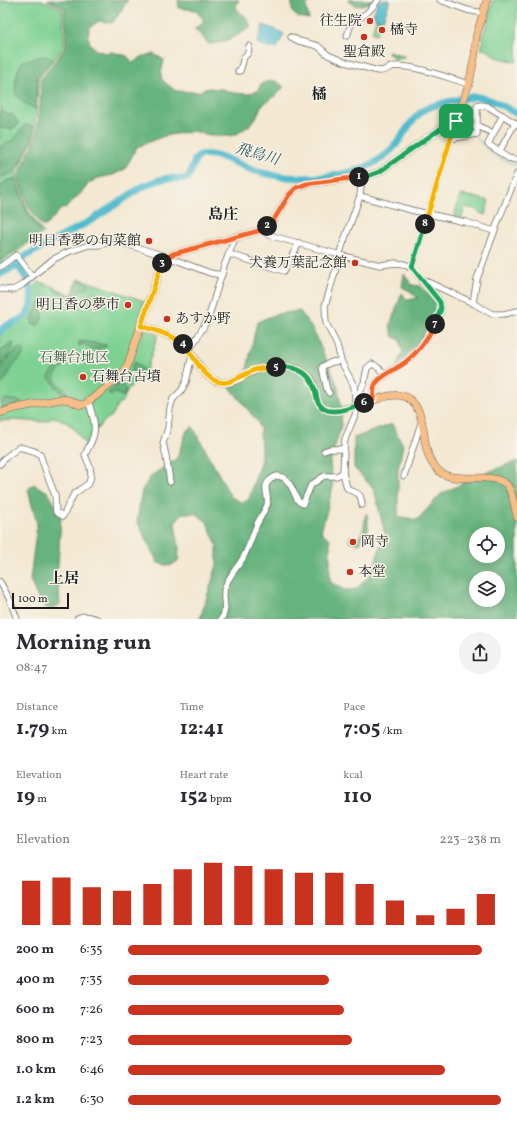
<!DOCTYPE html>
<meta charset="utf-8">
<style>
body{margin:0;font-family:Vollkorn,"Noto Serif JP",serif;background:#f2f2f3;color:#2b2b33;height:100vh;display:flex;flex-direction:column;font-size:15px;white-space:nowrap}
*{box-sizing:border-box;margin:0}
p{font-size:13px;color:#7c7c81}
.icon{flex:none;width:22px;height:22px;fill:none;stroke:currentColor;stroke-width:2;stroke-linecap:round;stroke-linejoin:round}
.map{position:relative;height:619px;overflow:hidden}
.drawer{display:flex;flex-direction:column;background:#fff;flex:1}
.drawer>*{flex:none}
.buttons{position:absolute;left:469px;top:527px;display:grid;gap:8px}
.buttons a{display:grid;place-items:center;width:36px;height:36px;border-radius:50%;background:#fff;box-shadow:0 2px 10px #0003;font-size:20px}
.scale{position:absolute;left:12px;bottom:10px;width:57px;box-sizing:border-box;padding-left:4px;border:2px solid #1c1c1c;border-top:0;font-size:11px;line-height:14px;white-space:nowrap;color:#1c1c1c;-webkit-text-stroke:3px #f7f3e8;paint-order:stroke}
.pin{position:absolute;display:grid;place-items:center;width:34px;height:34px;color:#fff;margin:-17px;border-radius:8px;box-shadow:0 2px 6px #0006}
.km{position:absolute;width:20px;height:20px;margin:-10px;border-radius:50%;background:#222;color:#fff;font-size:11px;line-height:20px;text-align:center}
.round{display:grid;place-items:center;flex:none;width:42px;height:42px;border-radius:21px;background:#f2f2f3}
.summary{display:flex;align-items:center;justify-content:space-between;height:68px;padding:0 16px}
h1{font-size:22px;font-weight:700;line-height:30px}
.stats{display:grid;grid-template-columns:repeat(3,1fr);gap:6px;height:68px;padding:4px 16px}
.stats div{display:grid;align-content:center}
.stats b{font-size:20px;font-weight:700}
.stats small{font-size:11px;font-weight:400}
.stats p{font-size:11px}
.chart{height:112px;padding:8px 16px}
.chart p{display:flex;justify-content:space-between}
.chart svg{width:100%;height:72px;margin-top:4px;stroke:#c8321e;stroke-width:6}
ul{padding:0 16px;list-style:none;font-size:13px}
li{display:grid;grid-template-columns:64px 48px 1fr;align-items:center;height:30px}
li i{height:10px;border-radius:5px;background:#c8321e}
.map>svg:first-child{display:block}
.green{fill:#7ed193;stroke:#4d7658}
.forest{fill:#66b37d;stroke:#41684c;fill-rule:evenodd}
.water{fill:#51bbce;stroke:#366c75}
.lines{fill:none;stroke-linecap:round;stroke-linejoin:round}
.stream{stroke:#51bbce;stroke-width:1}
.river{stroke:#51bbce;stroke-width:7}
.minor-casing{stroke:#67635c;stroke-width:7}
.major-casing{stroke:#67635c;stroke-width:8}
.minor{stroke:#fff;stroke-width:5.5}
.major{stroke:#f7be88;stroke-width:7}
.major-bridge-casing{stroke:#67635c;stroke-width:8;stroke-linecap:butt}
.major-bridge{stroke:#f7be88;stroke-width:7}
.split-1-casing{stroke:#fff;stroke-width:8}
.split-2-casing{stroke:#fff;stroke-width:8}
.split-3-casing{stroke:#fff;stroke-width:8}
.split-4-casing{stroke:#fff;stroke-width:8}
.split-5-casing{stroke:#fff;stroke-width:8}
.split-6-casing{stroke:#fff;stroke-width:8}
.split-7-casing{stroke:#fff;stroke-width:8}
.split-8-casing{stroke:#fff;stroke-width:8}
.split-9-casing{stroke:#fff;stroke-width:8}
.split-1{stroke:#22a559;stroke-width:5}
.split-2{stroke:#f0652b;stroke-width:5}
.split-3{stroke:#f0652b;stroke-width:5}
.split-4{stroke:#f5b400;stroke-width:5}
.split-5{stroke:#f5b400;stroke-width:5}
.split-6{stroke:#22a559;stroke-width:5}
.split-7{stroke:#f0652b;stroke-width:5}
.split-8{stroke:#22a559;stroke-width:5}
.split-9{stroke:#f5b400;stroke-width:5}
.poi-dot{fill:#c8321e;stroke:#f7f3e8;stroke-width:1.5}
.labels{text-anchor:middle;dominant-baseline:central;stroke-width:3;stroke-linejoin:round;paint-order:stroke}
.poi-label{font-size:14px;fill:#1c1c1c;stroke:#f7f3e8;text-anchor:start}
.park-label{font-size:14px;fill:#3e5b46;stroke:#f7f3e8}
.neighbourhood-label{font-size:15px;font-weight:bold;fill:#1c1c1c;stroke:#f7f3e8}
.water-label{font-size:15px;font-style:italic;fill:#315c63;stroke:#f7f3e8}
</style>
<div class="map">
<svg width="517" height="619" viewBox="0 0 517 619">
<rect width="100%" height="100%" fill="#f7f3e8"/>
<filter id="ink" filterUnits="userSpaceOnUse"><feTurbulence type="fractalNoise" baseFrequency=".025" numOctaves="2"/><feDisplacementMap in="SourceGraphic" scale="8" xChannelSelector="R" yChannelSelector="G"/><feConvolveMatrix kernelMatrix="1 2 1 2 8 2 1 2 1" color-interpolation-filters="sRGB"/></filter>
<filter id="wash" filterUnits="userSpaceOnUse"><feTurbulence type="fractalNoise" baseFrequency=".012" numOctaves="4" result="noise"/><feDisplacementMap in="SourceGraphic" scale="16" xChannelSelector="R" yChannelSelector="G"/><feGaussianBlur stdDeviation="0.9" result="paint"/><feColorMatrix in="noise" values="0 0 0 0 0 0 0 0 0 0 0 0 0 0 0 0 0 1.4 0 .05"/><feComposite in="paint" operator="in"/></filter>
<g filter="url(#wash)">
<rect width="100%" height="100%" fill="#f3e8d2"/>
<!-- green -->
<g class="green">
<polygon points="21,0 42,0 63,10 64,47 39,78 34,138 16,175 28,210 43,233 0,264 0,1"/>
<polygon points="493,0 517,0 517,62 496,57 489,51 481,49 484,39 482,39 488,19 485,17 487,10 490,11"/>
<polygon points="376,18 381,20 377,34 372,33"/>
<polygon points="460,195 474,197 489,201 485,215 480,213 475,209 465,207 461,220 454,217"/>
<path d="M78,278l66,23 -7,25 21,9 -14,42 -16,12 -5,12 -5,3 -6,12 -5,3 -11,11 -9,18c-10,-16 -14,-25 -33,-31l-10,5 -32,-2 -12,1v-84c1,-2 1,-4 2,-6 2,-3 7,-5 11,-7 19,-7 22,-13 19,-34l7,-8 16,5 17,8z"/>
</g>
<!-- forest -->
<g class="forest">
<path d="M47,0h81l-9,14 -7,9 -13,-2 -9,6 -2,8 2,9 7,6 9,3 6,-1 15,4 6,7 10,-7 11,-2 10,6 -3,14 1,6 14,11 22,1 10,-4 14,1 11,4 15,1 10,-3 3,-7c12,-5 13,-5 23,3l-7,7 -16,12 -4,10 -6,8 -14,10 -8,2h-15l-21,-5 -29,5 -27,11 -12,22 -12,6 -15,3 -10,6 -4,6 -18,18 -5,1 -15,17h-4l-13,-19 -11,-31 18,-38 4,-33 1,-26 25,-32 -1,-38z"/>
<path d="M178,0h61l-3,5 1,5 8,6 6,10c-11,9 -27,18 -42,18l-15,-16 9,-4v-5l-8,-9 -16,-2z"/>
<polygon points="292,0 312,0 306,6 309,19 298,17 292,12"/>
<polygon points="347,0 375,0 373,2 357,6"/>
<polygon points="389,51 404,56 404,57 395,60 393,57 388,53"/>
<path d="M42,56l8,1 2,2 -15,18 -2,32c-20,-11 -22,-12 -18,-34 1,-7 2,-10 7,-14 3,-2 13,-3 18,-5z"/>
<polygon points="0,106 2,112 7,114 13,115 19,124 12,129 0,128"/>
<polygon points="25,125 33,126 33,138 14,173 0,177 0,148 7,142 13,141"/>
<polygon points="15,179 26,210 40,232 9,254 0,261 0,187 8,180"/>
<path d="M404,274l8,11 9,1c4,5 12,11 15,17 6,15 -29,52 -39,63l6,-15 -4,-12 -6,-2 -3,-12 12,-32 5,7 11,-2 -8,-7 -8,-4z"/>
<path d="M79,280l9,3 1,3 -3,3h-7l-3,9c-7,0 -19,-4 -23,-10l19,8z"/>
<path d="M41,302l2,15 -5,8h-4l-2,-1c-1,-5 5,-18 9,-22z"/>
<path d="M300,311l13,19 24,54 5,26 -1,16 -11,38 3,23 -12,45 9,7v43l15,8 11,-1 15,-15 14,-40 -11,-45 -20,-21v-30l38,-14 11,21 -5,24v47l19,4 24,-26 39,-19 37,-14v158h-317l17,-54v-19l-10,-24 -10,-8 -15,-1 -7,10 4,25 -1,13 -8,5 -12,-3 -21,-42 5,-31 9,-14 26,-18 10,-28 6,-3 38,70 12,6 6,-4 12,-40 -1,-30 -3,-8 -28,-35 17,-12 11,-52 19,-8zM476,534h22v22h-22zM476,578h22v22h-22z"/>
<path d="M82,341l24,4v1c-4,2 -12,5 -17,2 -2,-1 -3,-3 -5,-4l-5,2v-4z"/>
<path d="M11,343l3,1 -5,12 -5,4 -2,4 -2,1c0,-5 1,-9 0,-14l6,-3 2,-4z"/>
<path d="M21,347l4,4c-3,6 -6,9 -10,13 -6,7 -8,16 -15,22v-17c3,-6 15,-19 21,-22z"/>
<path d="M62,357h4c0,1 -1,6 -2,7 -3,6 -14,11 -7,19 5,4 9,6 11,12 -8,0 -13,-11 -19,-17l1,-3z"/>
<polygon points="135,361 143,370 142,373 140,374 131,372 132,367"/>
<path d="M118,384h3l5,6 -2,6h-2l-7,-3 -3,2 -4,-2c4,-4 7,-4 10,-9z"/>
<path d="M6,399c6,2 12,0 17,4l-22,6c-1,-5 1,-8 5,-10z"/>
<polygon points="33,484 48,492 61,516 58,566 55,572 58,579 60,604 53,609 45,607 38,599 30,580 37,524 28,490"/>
<path d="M366,514h1l1,6v12l-4,2 -3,8 -1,2 -11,-3 1,-5h1l4,4c11,-6 8,-16 11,-26z"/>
</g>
<!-- water -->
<g class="water">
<polygon points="381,0 390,0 383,20 374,17 375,16 373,15 378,2"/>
<polygon points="263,25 279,31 284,34 277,48 267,48 257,43"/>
</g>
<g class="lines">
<!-- stream -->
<g class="stream">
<polyline points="470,93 474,131"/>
<path d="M476,136c6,12 28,26 41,29"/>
</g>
<!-- river -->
<g class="river">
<path d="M0,274l15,-7 9,-10 68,-37 50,-33 17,-7 9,-2 15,1 5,-1 2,-4 5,-14 5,-5c17,-3 37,9 52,15 33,11 76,10 108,-1 16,-5 31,-16 40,-30 5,-8 10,-16 16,-22 12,-13 28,-14 44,-18 7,-1 12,-3 18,-2 14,2 27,10 39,17"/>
<path d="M0,332c4,-8 14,-9 21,-13 12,-6 12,-24 8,-35 -2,-6 -7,-13 -12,-19"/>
</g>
</g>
</g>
<g filter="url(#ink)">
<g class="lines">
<!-- minor casing -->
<g class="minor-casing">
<g id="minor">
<polyline points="440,0 467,10 483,13"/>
<path d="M347,36l5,-15c12,-3 19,-12 26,-21"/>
<path d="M291,37l8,4 19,5 10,9 17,7 33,9c7,1 12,-5 18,-5 25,1 49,11 73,18"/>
<polyline points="238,71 240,71 244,57 248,53 249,46"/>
<polyline points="503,115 488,144 508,158 517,160"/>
<polyline points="476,127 480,127 493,133"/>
<polyline points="450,139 477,134 477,106 481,105 487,106 517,124"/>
<polyline points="499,152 515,123"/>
<polyline points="360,196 411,210 465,222 494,231"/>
<polyline points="262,230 269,235 340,255 380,265 396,263 404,264 412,267 421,279 473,303 492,314 504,314 517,311"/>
<polyline points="229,254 284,271 299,243"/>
<polyline points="339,255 360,196 362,177"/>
<path d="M340,255l-15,51 1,17 11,22 4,16 13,25 2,27 -11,26 -1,10 -1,24 4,15c11,8 13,1 15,17"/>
<polyline points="0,267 16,255 32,276"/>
<polyline points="412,267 456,121"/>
<polyline points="0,289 13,290 22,285 52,260 68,252 89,245 98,245 116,241 168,257 210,273 222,275"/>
<polyline points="473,303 477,279 499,219 517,174"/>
<polyline points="189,351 204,326 209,316 224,266 236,236"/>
<polyline points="329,393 327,390 322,367 323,366 332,362 341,361"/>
<path d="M373,400c1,-5 0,-13 3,-17 8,-10 21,-14 30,-22 11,-8 41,-45 34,-59 -4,-8 -12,-15 -18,-21"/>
<path d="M355,401l9,-18 3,-15 5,-4c6,2 10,7 13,12"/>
<polyline points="324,451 330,449 344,449"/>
<path d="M0,464l5,-6 14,-11 15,4 6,3 6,18 9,23 1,17 7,4 11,-22 15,-11 2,-8 -1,-8 -5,-12c2,-6 6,-11 8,-18 4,-11 -1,-23 -4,-34"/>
<polyline points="404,476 421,423"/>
<polyline points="170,482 166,456 163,443 168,428 170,408 173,399 181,391 186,382 192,355"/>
<polyline points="0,582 9,598 17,619"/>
<path d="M77,619c5,-5 14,-2 20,0"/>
<path d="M221,619c8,-10 0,-21 4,-32 4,-11 12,-19 18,-29 6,-11 9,-22 14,-34 3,-6 7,-12 10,-19 3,-8 -6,-18 3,-25 2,-2 5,-4 8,-4 11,1 15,15 19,23 1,3 4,4 6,5l8,-19 13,-9h12l7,-3"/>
</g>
</g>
<!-- major casing -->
<g class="major-casing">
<g id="major">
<path d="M141,326c13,4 28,8 40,16 14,10 20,37 39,40 13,3 23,-7 34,-11 12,-6 36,-6 48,0 3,2 7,5 9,8 7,10 2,26 16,31 3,1 6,2 9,1 4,0 8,-2 12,-3"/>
<path d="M359,405c13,-4 37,-15 49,-7 18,13 14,39 20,56 1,5 6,12 10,16 13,16 55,0 69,15 6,8 8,22 10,32"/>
<polyline points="0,413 12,409 61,399 69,400 80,405 85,404 119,378 125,371 128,364 163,260 173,254 262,230 273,221 289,195 296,188 306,184 367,176 379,172 450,122 456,121 469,84 475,54 476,37 487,0"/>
</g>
</g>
<!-- minor -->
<use href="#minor" class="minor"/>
<!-- major -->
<use href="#major" class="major"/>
<!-- major-bridge casing -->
<g class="major-bridge-casing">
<polyline id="major-bridge" points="348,408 359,405"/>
</g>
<!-- major-bridge -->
<use href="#major-bridge" class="major-bridge"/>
</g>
</g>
<g class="lines" filter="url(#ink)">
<!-- split-1 casing -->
<g class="split-1-casing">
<polyline id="split-1" points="359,177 368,176 379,172 450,122 456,121"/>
</g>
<!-- split-2 casing -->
<g class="split-2-casing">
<polyline id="split-2" points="267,226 273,221 289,195 296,188 306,184 359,177"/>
</g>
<!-- split-3 casing -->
<g class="split-3-casing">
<polyline id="split-3" points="162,263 163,260 173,254 262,230 267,226"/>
</g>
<!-- split-4 casing -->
<g class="split-4-casing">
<path id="split-4" d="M162,263l-21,63c12,4 33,9 42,18"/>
</g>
<!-- split-5 casing -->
<g class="split-5-casing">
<path id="split-5" d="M183,344c9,9 14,21 23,30 18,18 31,3 48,-4 7,-2 15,-3 22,-3"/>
</g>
<!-- split-6 casing -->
<g class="split-6-casing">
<path id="split-6" d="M276,367c17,-1 32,3 38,20 2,4 2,10 4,15 3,6 9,9 15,9 8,1 23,-5 31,-8"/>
</g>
<!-- split-7 casing -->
<g class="split-7-casing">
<path id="split-7" d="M364,403l9,-3c1,-4 0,-11 2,-15 4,-9 24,-17 32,-24 12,-10 21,-23 28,-37"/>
</g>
<!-- split-8 casing -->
<g class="split-8-casing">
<polyline id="split-8" points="425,224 412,267 440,302 441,309 435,324"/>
</g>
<!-- split-9 casing -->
<g class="split-9-casing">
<polyline id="split-9" points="425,224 456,121"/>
</g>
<!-- split-1 -->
<use href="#split-1" class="split-1"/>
<!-- split-2 -->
<use href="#split-2" class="split-2"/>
<!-- split-3 -->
<use href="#split-3" class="split-3"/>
<!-- split-4 -->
<use href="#split-4" class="split-4"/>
<!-- split-5 -->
<use href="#split-5" class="split-5"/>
<!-- split-6 -->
<use href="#split-6" class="split-6"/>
<!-- split-7 -->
<use href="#split-7" class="split-7"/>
<!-- split-8 -->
<use href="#split-8" class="split-8"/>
<!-- split-9 -->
<use href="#split-9" class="split-9"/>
</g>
<!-- markers -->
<g class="poi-dot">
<circle cx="370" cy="21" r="4"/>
<circle cx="382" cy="30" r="4"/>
<circle cx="364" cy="37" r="4"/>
<circle cx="149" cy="241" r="4"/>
<circle cx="355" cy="263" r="4"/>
<circle cx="128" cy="305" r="4"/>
<circle cx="167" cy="319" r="4"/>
<circle cx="83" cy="377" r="4"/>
<circle cx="353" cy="542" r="4"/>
<circle cx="350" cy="572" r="4"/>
</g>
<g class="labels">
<!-- poi labels -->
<g class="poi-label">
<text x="362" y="21" text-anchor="end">往生院</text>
<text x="390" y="30">橘寺</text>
<text x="364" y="52" text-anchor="middle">聖倉殿</text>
<text x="141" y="241" text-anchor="end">明日香夢の旬菜館</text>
<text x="347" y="263" text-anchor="end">犬養万葉記念館</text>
<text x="120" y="305" text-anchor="end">明日香の夢市</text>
<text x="175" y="319">あすか野</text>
<text x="91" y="377">石舞台古墳</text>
<text x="361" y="542">岡寺</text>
<text x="358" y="572">本堂</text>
</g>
<!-- park labels -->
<g class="park-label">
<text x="74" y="358">石舞台地区</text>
</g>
<!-- neighbourhood labels -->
<g class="neighbourhood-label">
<text x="319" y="95">橘</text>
<text x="223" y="215">島庄</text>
<text x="64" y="579">上居</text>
</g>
<!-- water labels -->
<g class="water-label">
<text transform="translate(257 155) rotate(16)">飛鳥川</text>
</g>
</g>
</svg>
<div class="buttons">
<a><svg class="icon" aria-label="locate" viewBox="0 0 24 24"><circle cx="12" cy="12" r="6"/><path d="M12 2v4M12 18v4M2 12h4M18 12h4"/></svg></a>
<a><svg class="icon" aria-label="layers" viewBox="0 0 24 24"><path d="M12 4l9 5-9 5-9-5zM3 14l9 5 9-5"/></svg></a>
</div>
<div class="scale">100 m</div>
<div class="pin" style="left:456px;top:121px;background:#1e9e55"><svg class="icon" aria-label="arrive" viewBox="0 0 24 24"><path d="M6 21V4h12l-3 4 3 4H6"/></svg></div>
<b class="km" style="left:359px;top:177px">1</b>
<b class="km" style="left:267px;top:226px">2</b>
<b class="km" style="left:162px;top:263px">3</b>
<b class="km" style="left:183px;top:344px">4</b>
<b class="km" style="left:276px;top:367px">5</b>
<b class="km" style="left:364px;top:403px">6</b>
<b class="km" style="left:435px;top:324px">7</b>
<b class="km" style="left:425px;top:224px">8</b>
</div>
<section class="drawer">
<div class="summary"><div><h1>Morning run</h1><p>08:47</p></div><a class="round"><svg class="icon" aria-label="share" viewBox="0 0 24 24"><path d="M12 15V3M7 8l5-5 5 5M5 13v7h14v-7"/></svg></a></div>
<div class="stats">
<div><p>Distance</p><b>1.79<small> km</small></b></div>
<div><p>Time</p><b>12:41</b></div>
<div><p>Pace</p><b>7:05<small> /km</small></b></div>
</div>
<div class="stats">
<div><p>Elevation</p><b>19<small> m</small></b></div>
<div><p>Heart rate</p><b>152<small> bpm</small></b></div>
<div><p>kcal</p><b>110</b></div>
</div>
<div class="chart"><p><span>Elevation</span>223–238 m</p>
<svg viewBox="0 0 160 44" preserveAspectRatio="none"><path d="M5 44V17M15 44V15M25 44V21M35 44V23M45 44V19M55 44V10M65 44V6M75 44V8M85 44V10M95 44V12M105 44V12M115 44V19M125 44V29M135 44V38M145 44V34M155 44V25"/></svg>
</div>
<ul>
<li><b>200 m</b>6:35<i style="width:95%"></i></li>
<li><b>400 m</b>7:35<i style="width:54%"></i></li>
<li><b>600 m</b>7:26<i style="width:58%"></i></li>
<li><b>800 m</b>7:23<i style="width:60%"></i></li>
<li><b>1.0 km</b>6:46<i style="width:85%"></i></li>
<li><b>1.2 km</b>6:30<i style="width:100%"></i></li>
</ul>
</section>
